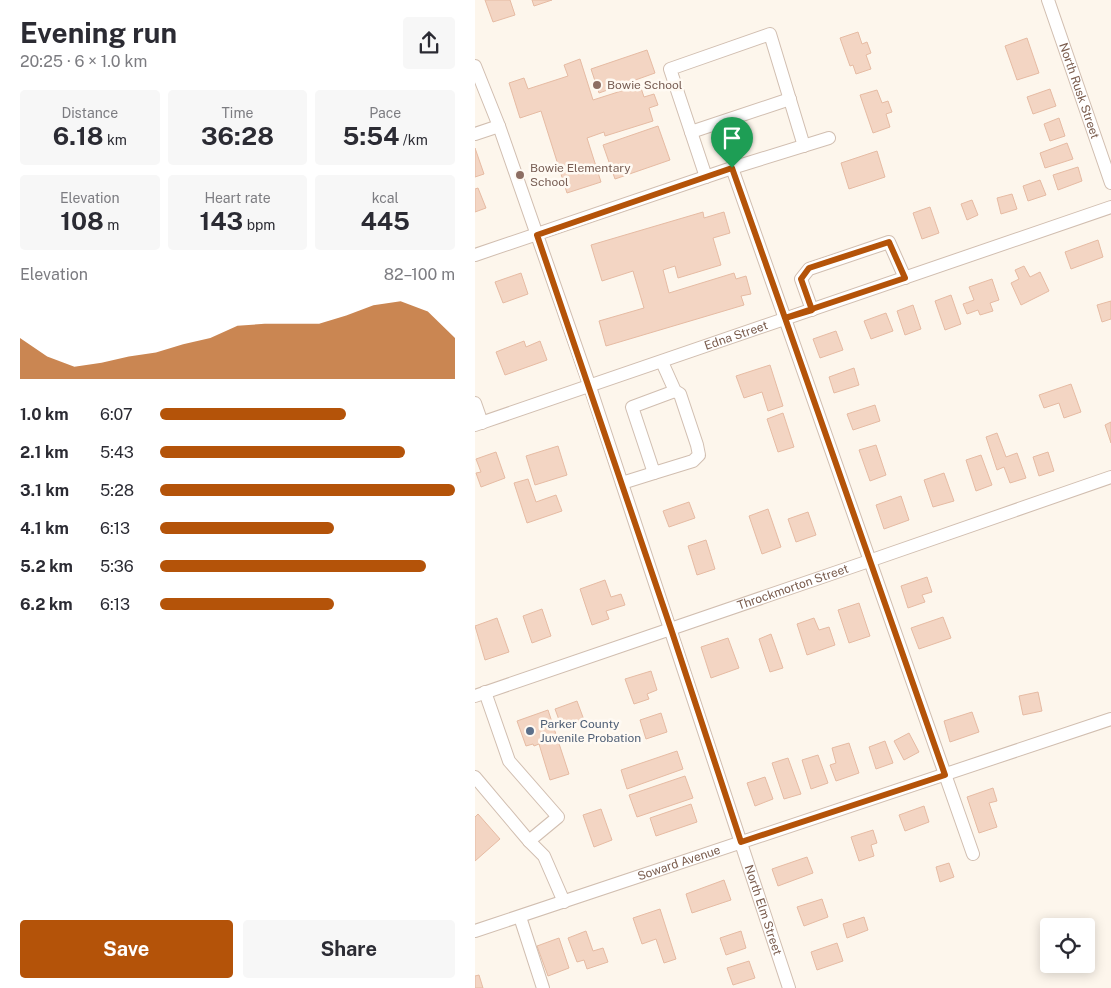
<!DOCTYPE html>
<meta charset="utf-8">
<style>
body{margin:0;font-family:"Public Sans",sans-serif;background:#f7f7f7;color:#2b2b33;height:100vh;display:flex;flex-direction:column;font-size:19px;white-space:nowrap}
*{box-sizing:border-box;margin:0}
p{font-size:16px;color:#7c7c81}
.icon{flex:none;width:28px;height:28px;fill:none;stroke:currentColor;stroke-width:2;stroke-linecap:round;stroke-linejoin:round}
.map{position:relative;flex:1;overflow:hidden}
.side{display:flex;flex-direction:column;background:#fff;width:475px}
.side>*{flex:none}
.tools{position:absolute;left:565px;top:918px;display:grid;gap:10px}
.tools a{display:grid;place-items:center;width:55px;height:55px;border-radius:5px;background:#fff;box-shadow:0 2px 12px #0003;font-size:25px}
.pin{position:absolute;display:grid;place-items:center;width:42px;height:42px;color:#fff;margin:-51px -21px;border-radius:50% 50% 50% 0;rotate:-45deg;box-shadow:0 0 5px #0007}
.pin .icon{rotate:45deg}
.round{display:grid;place-items:center;flex:none;width:52px;height:52px;border-radius:5px;background:#f7f7f7}
.summary{display:flex;align-items:center;justify-content:space-between;height:85px;padding:0 20px}
h1{font-size:28px;font-weight:700;line-height:38px}
.figures{display:grid;grid-template-columns:repeat(3,1fr);gap:8px;height:85px;padding:5px 20px}
.figures div{display:grid;align-content:center;border-radius:5px;background:#f7f7f7;text-align:center}
.figures b{font-size:25px;font-weight:700}
.figures small{font-size:14px;font-weight:400}
.figures p{font-size:14px}
.chart{height:140px;padding:10px 20px}
.chart p{display:flex;justify-content:space-between}
.chart svg{width:100%;height:90px;margin-top:5px;fill:#b45309;opacity:.7}
.cta{display:flex;gap:10px;margin-top:auto;padding:10px 20px}
.cta a{flex:1;height:58px;border-radius:5px;background:#b45309;color:#fff;font-size:20px;font-weight:700;line-height:58px;text-align:center}
.cta a+a{background:#f7f7f7;color:#2b2b33}
ul{padding:0 20px;list-style:none;font-size:16px}
li{display:grid;grid-template-columns:80px 60px 1fr;align-items:center;height:38px}
li i{height:12px;border-radius:6px;background:#b45309}
main{display:flex;flex:1;min-height:0}
.map>svg:first-child{display:block}
.building{fill:#f3d5c3;stroke:#e6bba3}
.lines{fill:none;stroke-linecap:round;stroke-linejoin:round}
.minor-casing{stroke:#d1beb0;stroke-width:14}
.minor{stroke:#fff;stroke-width:12}
.route-casing{stroke:#fff;stroke-width:10}
.route{stroke:#b45309;stroke-width:6}
.education-dot{fill:#8d6e63;stroke:#fffaf3;stroke-width:2}
.service-dot{fill:#5c6f8a;stroke:#fffaf3;stroke-width:2}
.labels{text-anchor:middle;dominant-baseline:central;stroke-width:5;stroke-linejoin:round;paint-order:stroke}
.education-label{font-size:12px;fill:#785e54;stroke:#fffaf3;text-anchor:start}
.street-label{font-size:12px;fill:#7a5c4d;stroke:#fffaf3}
.service-label{font-size:12px;fill:#4e5e75;stroke:#fffaf3;text-anchor:start}
</style>
<main>
<section class="side">
<div class="summary"><div><h1>Evening run</h1><p>20:25 · 6 × 1.0 km</p></div><a class="round"><svg class="icon" aria-label="share" viewBox="0 0 24 24"><path d="M12 15V3M7 8l5-5 5 5M5 13v7h14v-7"/></svg></a></div>
<div class="figures">
<div><p>Distance</p><b>6.18<small> km</small></b></div>
<div><p>Time</p><b>36:28</b></div>
<div><p>Pace</p><b>5:54<small> /km</small></b></div>
</div>
<div class="figures">
<div><p>Elevation</p><b>108<small> m</small></b></div>
<div><p>Heart rate</p><b>143<small> bpm</small></b></div>
<div><p>kcal</p><b>445</b></div>
</div>
<div class="chart"><p><span>Elevation</span>82–100 m</p>
<svg viewBox="0 0 160 44" preserveAspectRatio="none"><path d="M0 44V24L10 33L20 38L30 36L40 33L50 31L60 27L70 24L80 18L90 17L100 17L110 17L120 13L130 8L140 6L150 11L160 24V44z"/></svg>
</div>
<ul>
<li><b>1.0 km</b>6:07<i style="width:63%"></i></li>
<li><b>2.1 km</b>5:43<i style="width:83%"></i></li>
<li><b>3.1 km</b>5:28<i style="width:100%"></i></li>
<li><b>4.1 km</b>6:13<i style="width:59%"></i></li>
<li><b>5.2 km</b>5:36<i style="width:90%"></i></li>
<li><b>6.2 km</b>6:13<i style="width:59%"></i></li>
</ul>
<div class="cta"><a>Save</a><a>Share</a></div>
</section>
<div class="map">
<svg width="636" height="988" viewBox="0 0 636 988">
<rect width="100%" height="100%" fill="#fdf6ec"/>
<!-- building -->
<g class="building">
<polygon points="10,0 35,0 40,15 18,22"/>
<polygon points="57,0 77,0 59,6"/>
<polygon points="383,32 387,44 392,42 396,53 391,55 396,69 381,74 378,65 375,66 365,38"/>
<polygon points="552,38 564,73 542,80 530,46"/>
<polygon points="172,50 180,73 124,93 116,69"/>
<polygon points="105,59 118,100 165,85 169,97 179,94 183,105 174,108 178,121 130,136 129,132 112,138 126,182 92,193 66,111 45,118 34,83 49,78 53,89 93,76 89,65"/>
<polygon points="575,89 581,106 558,114 552,97"/>
<polygon points="402,90 407,103 413,101 417,112 411,114 415,127 398,133 385,95"/>
<polygon points="584,118 590,136 575,141 569,124"/>
<polygon points="183,126 195,160 140,179 128,145"/>
<polygon points="592,143 598,159 570,168 565,153"/>
<polygon points="0,148 9,174 0,177"/>
<polygon points="402,151 410,177 374,189 366,163"/>
<polygon points="603,167 607,181 583,190 578,175"/>
<polygon points="565,180 571,195 553,201 548,186"/>
<polygon points="3,188 11,208 0,212 0,189"/>
<polygon points="537,194 542,209 526,214 522,198"/>
<polygon points="497,200 503,215 492,220 486,204"/>
<polygon points="455,207 464,233 447,239 438,213"/>
<polygon points="228,212 229,218 249,212 255,233 238,238 246,265 203,278 200,266 188,270 194,293 259,273 261,279 271,276 276,294 266,296 269,305 131,346 124,321 169,308 158,271 127,281 116,245"/>
<polygon points="623,240 628,257 596,269 590,252"/>
<polygon points="549,266 555,277 565,272 574,291 546,305 536,283 544,279 540,270"/>
<polygon points="46,273 53,294 28,303 20,282"/>
<polygon points="517,279 524,300 515,303 518,311 505,315 503,310 492,314 488,304 499,300 494,287"/>
<polygon points="476,295 486,324 470,330 460,301"/>
<polygon points="636,301 636,319 627,322 622,305"/>
<polygon points="438,305 446,329 430,335 422,311"/>
<polygon points="411,313 418,331 396,339 389,321"/>
<polygon points="361,331 368,350 345,358 338,339"/>
<polygon points="49,341 51,347 65,341 72,360 30,375 21,352"/>
<polygon points="295,365 308,406 293,411 287,392 269,398 261,376"/>
<polygon points="379,368 384,385 359,393 354,377"/>
<polygon points="596,384 606,412 589,418 584,403 569,408 564,395"/>
<polygon points="400,405 405,421 378,430 372,414"/>
<polygon points="308,413 319,447 303,452 292,419"/>
<polygon points="636,422 636,443 630,425"/>
<polygon points="522,433 531,457 542,453 551,478 535,483 529,467 522,470 511,437"/>
<polygon points="401,445 411,475 395,481 384,450"/>
<polygon points="83,446 92,475 60,485 51,456"/>
<polygon points="21,452 30,478 6,487 1,473 6,472 1,459"/>
<polygon points="573,452 579,471 564,476 558,457"/>
<polygon points="506,455 517,485 501,491 491,460"/>
<polygon points="469,473 479,501 458,507 449,480"/>
<polygon points="53,479 61,502 81,495 87,511 52,523 39,483"/>
<polygon points="426,496 434,520 409,529 401,505"/>
<polygon points="214,502 220,518 194,527 188,511"/>
<polygon points="293,509 306,547 287,554 274,516"/>
<polygon points="333,512 341,535 321,542 313,519"/>
<polygon points="231,540 240,569 222,575 213,546"/>
<polygon points="452,577 457,592 447,595 450,602 433,608 426,586"/>
<polygon points="130,580 136,597 146,594 150,605 131,611 134,619 117,625 105,589"/>
<polygon points="384,603 395,636 374,643 363,610"/>
<polygon points="67,609 76,636 57,643 48,616"/>
<polygon points="468,617 476,638 444,649 436,628"/>
<polygon points="22,618 34,652 10,660 0,626"/>
<polygon points="339,618 344,630 354,627 360,645 332,655 322,624"/>
<polygon points="296,634 308,668 295,672 284,639"/>
<polygon points="253,638 264,668 236,678 226,647"/>
<polygon points="176,671 182,690 172,694 174,699 159,704 150,679"/>
<polygon points="563,692 567,711 548,715 544,696"/>
<polygon points="102,701 109,720 87,728 80,709"/>
<polygon points="73,710 94,774 75,780 64,744 59,746 58,744 51,746 42,721"/>
<polygon points="497,712 504,732 475,742 469,721"/>
<polygon points="186,713 192,732 171,739 165,720"/>
<polygon points="434,733 444,752 429,760 419,741"/>
<polygon points="410,741 418,763 401,769 394,747"/>
<polygon points="374,743 384,773 361,781 355,765 361,763 357,748"/>
<polygon points="202,751 208,769 152,789 146,770"/>
<polygon points="343,755 353,783 336,789 327,760"/>
<polygon points="313,758 326,794 309,799 297,763"/>
<polygon points="210,776 218,798 162,817 154,795"/>
<polygon points="290,777 298,799 280,806 272,783"/>
<polygon points="518,788 522,801 514,803 522,827 504,833 492,797"/>
<polygon points="216,804 222,822 181,836 175,818"/>
<polygon points="449,806 454,822 430,831 424,815"/>
<polygon points="126,809 137,840 119,847 108,815"/>
<polygon points="3,814 25,839 0,861 0,817"/>
<polygon points="398,830 402,843 396,845 399,856 384,861 376,837"/>
<polygon points="332,857 338,873 303,886 297,869"/>
<polygon points="474,863 479,877 465,882 461,867"/>
<polygon points="249,880 256,900 217,913 211,894"/>
<polygon points="347,899 353,917 329,926 322,907"/>
<polygon points="185,909 201,959 189,963 181,939 167,944 158,918"/>
<polygon points="389,917 393,930 372,938 368,924"/>
<polygon points="111,931 118,951 128,948 133,962 112,969 109,960 102,962 93,938"/>
<polygon points="266,931 271,948 251,955 245,938"/>
<polygon points="84,938 94,968 73,976 62,946"/>
<polygon points="362,943 368,961 342,970 336,952"/>
<polygon points="274,961 280,978 258,985 252,968"/>
<polygon points="4,975 8,988 0,988 0,976"/>
</g>
<g class="lines">
<!-- minor casing -->
<g class="minor-casing">
<g id="minor">
<path id="s1" d="M573,0l63,183"/>
<path id="s2" d="M0,66l24,60 91,261 199,601"/>
<polyline points="216,132 315,99"/>
<polyline points="0,134 24,126"/>
<polyline points="257,168 498,854"/>
<polyline points="231,177 195,69 295,34 329,146"/>
<polyline points="0,255 257,168 354,138"/>
<polyline points="337,310 326,279 334,269 414,242 430,278"/>
<polyline points="187,362 200,391 205,394 222,445 224,455 218,461 179,473 157,407 200,391"/>
<polyline points="0,403 7,423"/>
<path id="s3" d="M0,425l636,-218"/>
<polyline points="147,483 179,473"/>
<polyline points="10,692 34,761 83,817 54,841"/>
<path id="s4" d="M0,696l394,-135 242,-84"/>
<polyline points="0,777 54,841 69,856 89,902"/>
<polyline points="45,917 68,988"/>
<path id="s5" d="M0,931l636,-212"/>
</g>
</g>
<!-- minor -->
<use href="#minor" class="minor"/>
</g>
<g class="lines">
<!-- route casing -->
<g class="route-casing">
<polyline id="route" points="257,168 62,235 196,629 266,842 470,775 310,318 430,278 414,242 334,268 326,279 337,310 310,318 257,168"/>
</g>
<!-- route -->
<use href="#route" class="route"/>
</g>
<!-- markers -->
<g class="education-dot">
<circle cx="122" cy="85" r="5"/>
<circle cx="45" cy="175" r="5"/>
</g>
<circle class="service-dot" cx="55" cy="731" r="5"/>
<g class="labels">
<!-- education labels -->
<g class="education-label">
<text x="132" y="85">Bowie School</text>
<text x="55" y="168">Bowie Elementary<tspan x="55" dy="14">School</tspan></text>
</g>
<!-- street labels -->
<g class="street-label">
<text stroke="none"><textPath href="#s1" startOffset="96">North Rusk Street</textPath></text>
<text stroke="none"><textPath href="#s3" startOffset="276">Edna Street</textPath></text>
<text stroke="none"><textPath href="#s4" startOffset="336">Throckmorton Street</textPath></text>
<text stroke="none"><textPath href="#s5" startOffset="215">Soward Avenue</textPath></text>
<text stroke="none"><textPath href="#s2" startOffset="892">North Elm Street</textPath></text>
</g>
<!-- service labels -->
<g class="service-label">
<text x="65" y="724">Parker County<tspan x="65" dy="14">Juvenile Probation</tspan></text>
</g>
</g>
</svg>
<div class="tools">
<a><svg class="icon" aria-label="locate" viewBox="0 0 24 24"><circle cx="12" cy="12" r="6"/><path d="M12 2v4M12 18v4M2 12h4M18 12h4"/></svg></a>
</div>
<div class="pin" style="left:257px;top:168px;background:#1e9e55"><svg class="icon" aria-label="arrive" viewBox="0 0 24 24"><path d="M6 21V4h12l-3 4 3 4H6"/></svg></div>
</div>
</main>
